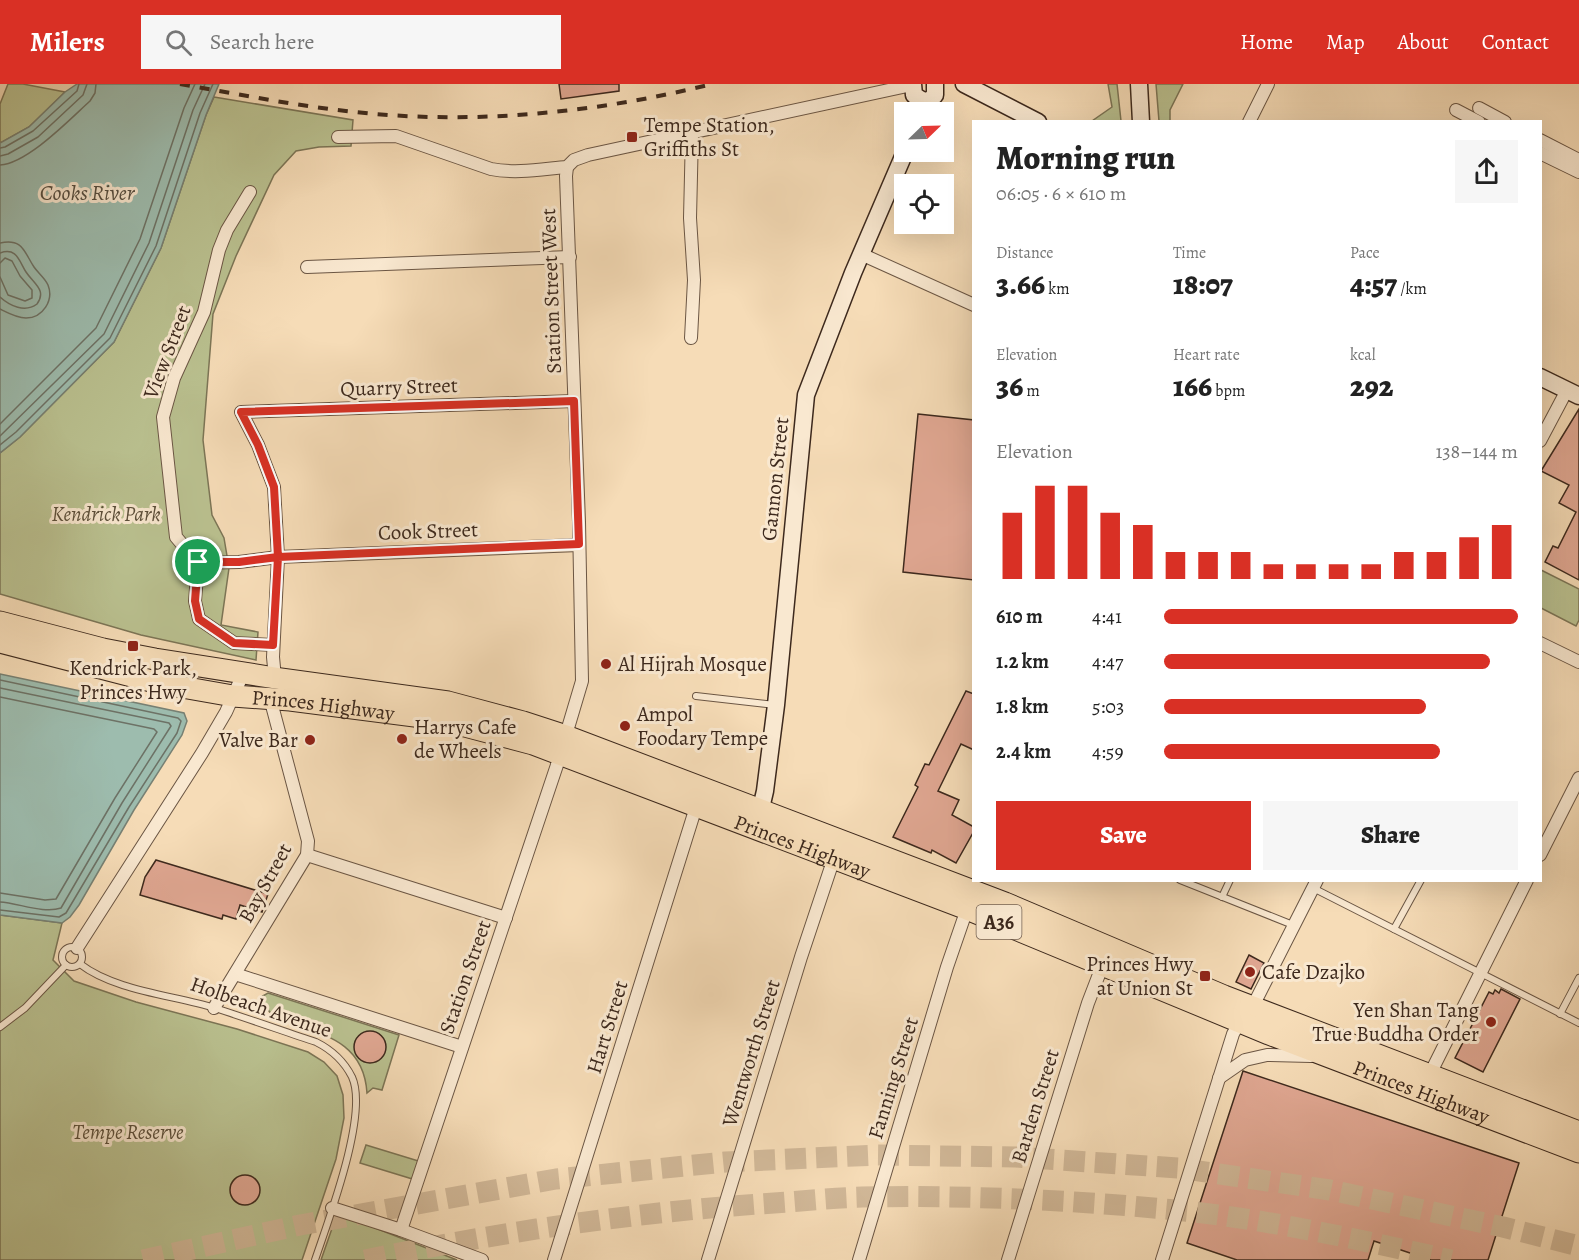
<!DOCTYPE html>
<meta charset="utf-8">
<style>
body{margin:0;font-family:Alegreya,serif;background:#f6f6f6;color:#222;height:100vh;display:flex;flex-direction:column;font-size:22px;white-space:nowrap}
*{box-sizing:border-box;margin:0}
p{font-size:20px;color:#767676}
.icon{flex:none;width:33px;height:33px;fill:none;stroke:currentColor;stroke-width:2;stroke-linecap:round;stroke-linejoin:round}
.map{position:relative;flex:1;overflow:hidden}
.details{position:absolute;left:972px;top:36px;width:570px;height:762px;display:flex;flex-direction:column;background:#fff;border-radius:0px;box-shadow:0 6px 24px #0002}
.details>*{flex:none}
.needle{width:39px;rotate:67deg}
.controls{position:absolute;left:894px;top:18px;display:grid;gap:12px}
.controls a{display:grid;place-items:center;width:60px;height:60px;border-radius:0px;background:#fff;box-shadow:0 6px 24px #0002;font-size:30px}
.pin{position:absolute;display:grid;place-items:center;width:51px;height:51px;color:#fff;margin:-26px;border:3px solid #fff;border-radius:50%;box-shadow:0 2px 6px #0007}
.round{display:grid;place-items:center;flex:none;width:63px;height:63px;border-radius:0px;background:#f6f6f6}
.headline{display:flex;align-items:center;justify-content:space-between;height:102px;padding:0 24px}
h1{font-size:33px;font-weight:800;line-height:45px}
.metrics{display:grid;grid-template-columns:repeat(3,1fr);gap:9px;height:102px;padding:6px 24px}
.metrics div{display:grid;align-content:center}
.metrics b{font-size:30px;font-weight:800}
.metrics small{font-size:16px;font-weight:400}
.metrics p{font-size:16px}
.chart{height:168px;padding:12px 24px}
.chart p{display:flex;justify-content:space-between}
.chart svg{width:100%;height:108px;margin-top:6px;stroke:#d93025;stroke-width:6}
.action{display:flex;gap:12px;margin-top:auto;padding:12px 24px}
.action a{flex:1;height:69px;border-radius:0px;background:#d93025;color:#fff;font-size:24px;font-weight:800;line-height:69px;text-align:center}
.action a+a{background:#f6f6f6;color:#222}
ul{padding:0 24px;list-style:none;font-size:20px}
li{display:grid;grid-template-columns:96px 72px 1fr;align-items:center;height:45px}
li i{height:15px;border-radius:8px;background:#d93025}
header{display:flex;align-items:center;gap:36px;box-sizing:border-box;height:84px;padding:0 30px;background:#d93025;color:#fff}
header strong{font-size:28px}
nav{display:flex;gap:33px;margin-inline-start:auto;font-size:21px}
.search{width:420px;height:54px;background:#f6f6f6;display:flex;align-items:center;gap:15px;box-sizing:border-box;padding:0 21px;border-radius:0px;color:#767676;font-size:22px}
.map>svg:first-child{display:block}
.green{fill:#bac190;stroke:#7c7556;stroke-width:1.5}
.water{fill:#9dbcae;stroke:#778174;stroke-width:1.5}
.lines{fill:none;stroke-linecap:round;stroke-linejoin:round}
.shore{stroke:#6d7266;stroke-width:1.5}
.building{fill:#e0a792;stroke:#3d291d;stroke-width:1.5}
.highway-tunnel{stroke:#d1b898;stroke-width:21;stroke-dasharray:21 10;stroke-linecap:butt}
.lane-casing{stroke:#6b5644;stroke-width:8}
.street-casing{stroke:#6b5644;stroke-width:14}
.secondary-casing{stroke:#3d291d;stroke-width:19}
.highway-casing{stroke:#3d291d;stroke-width:23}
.lane{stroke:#f9e8d0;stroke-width:6}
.street{stroke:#f9e8d0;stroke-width:12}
.secondary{stroke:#f9e8d0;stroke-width:16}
.highway{stroke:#f6dcb7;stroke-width:21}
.rail{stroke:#3d291d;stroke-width:4;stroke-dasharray:10 10;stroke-linecap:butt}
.route-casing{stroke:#fff;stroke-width:12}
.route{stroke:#d93025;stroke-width:8}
.poi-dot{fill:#8f2418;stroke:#f9e8d0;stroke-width:2}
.labels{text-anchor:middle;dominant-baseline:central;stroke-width:6;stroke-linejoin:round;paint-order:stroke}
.shield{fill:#f9e8d0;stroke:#756253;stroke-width:1.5}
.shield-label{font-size:20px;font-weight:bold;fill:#3d291d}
.poi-label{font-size:21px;fill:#3d291d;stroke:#f9e8d0;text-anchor:start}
.street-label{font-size:21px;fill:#3d291d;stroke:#f9e8d0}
.park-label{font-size:21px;font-style:italic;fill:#5c4f3a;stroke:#f9e8d0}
.water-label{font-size:22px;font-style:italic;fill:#554e41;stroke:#f9e8d0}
</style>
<header>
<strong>Milers</strong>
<div class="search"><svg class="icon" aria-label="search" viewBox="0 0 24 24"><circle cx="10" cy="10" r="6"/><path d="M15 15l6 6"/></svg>Search here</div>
<nav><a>Home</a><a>Map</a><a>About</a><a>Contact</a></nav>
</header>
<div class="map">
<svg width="1579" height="1176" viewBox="0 0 1579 1176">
<rect width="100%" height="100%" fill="#f6dcb7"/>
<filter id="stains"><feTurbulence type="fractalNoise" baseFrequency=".00333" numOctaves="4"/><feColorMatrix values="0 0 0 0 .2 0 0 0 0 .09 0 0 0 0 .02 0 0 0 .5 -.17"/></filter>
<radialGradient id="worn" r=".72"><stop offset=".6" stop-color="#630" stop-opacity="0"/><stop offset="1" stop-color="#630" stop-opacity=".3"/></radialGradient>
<!-- green -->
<g class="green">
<polygon points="8,0 23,0 65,8 29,43 0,59 0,20"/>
<polygon points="1108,0 1117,0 1121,37 1092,37 1112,23"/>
<polygon points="1156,0 1183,0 1170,26 1170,37 1159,37"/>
<polygon points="214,13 353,36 351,62 319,63 296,67 274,91 236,172 213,230 203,356 212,431 224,454 229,484 221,541 258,548 256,576 141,551 0,510 0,369 20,353 114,258 161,164 206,31"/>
<polygon points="1541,486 1579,505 1579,536 1576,542 1541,524"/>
<polygon points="0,831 62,839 53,876 74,897 136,918 237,945 308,968 324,978 337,992 343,1011 344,1034 336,1075 302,1176 0,1176"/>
<path d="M268,909l131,42 -17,55 -9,-2 -6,5c-5,-78 -98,-54 -106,-96z"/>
<polygon points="366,1061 425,1079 419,1097 360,1079"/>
<polygon points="342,1131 457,1176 321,1176 336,1133"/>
</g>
<!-- water -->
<g class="water">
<polygon points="77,0 219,0 206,31 161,164 114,258 20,353 0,369 0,59 29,43 65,8"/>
<polygon points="0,590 184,629 187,637 182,651 134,726 79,821 70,833 62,839 0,831"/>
</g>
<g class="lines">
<!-- shore -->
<g class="shore">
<polyline points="0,64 5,63 33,47 77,7 79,0"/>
<polyline points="0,72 8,70 38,53 83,11 87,0"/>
<path d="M0,81c28,-2 69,-45 90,-64l5,-8 1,-9"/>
<path d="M0,159c23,-5 24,9 34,24 4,6 11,11 14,18 6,15 -5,33 -22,33 -9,0 -18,-5 -26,-9"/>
<path d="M0,169c17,-6 19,8 26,19 8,12 21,18 11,32 -12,9 -27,2 -37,-7"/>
<polyline points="0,179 5,174 12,177 20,192 32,206 32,214 25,217 8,211 0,193"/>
<polyline points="0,340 96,244 140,155 184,24 195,0"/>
<polyline points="0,352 104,250 149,159 193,26 205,0"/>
<polyline points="0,361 16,348 110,254 156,162 200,29 213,0"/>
<polyline points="0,596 178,634 181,637 177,649 129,723 66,829 59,833 0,826"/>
<path d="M0,604l169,35 2,3 -49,77 -61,105c-17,6 -43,-5 -61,-6"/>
<polyline points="0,613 154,645 157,648 115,714 56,815 45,816 0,809"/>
</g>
</g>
<!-- building -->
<g class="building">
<polygon points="559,0 619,0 619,7 561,15"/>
<polygon points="1579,325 1579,496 1545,478 1553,462 1558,464 1576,428 1559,419 1569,401 1541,387"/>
<polygon points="918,330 974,336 974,496 903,488"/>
<polygon points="966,607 974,610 974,666 961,660 938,707 959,716 952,731 974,743 974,747 956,779 932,766 931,769 893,753 918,703 915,701 925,680 929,681"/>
<polygon points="156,776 268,810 262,828 240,821 236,835 223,831 222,835 140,811 145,793"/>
<polygon points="1249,871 1264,879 1251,905 1236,898"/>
<polygon points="1501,905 1520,915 1483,988 1455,974 1489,908 1493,910 1495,906 1499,909"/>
<circle cx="370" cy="963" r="16"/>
<polygon points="1243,987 1519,1079 1488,1176 1431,1176 1374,1157 1368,1176 1237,1176 1187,1159"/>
<circle cx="245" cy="1106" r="15"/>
</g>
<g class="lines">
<!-- highway-tunnel -->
<g class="highway-tunnel">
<polyline points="143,1176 300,1141 556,1095 725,1078 877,1071 1016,1073 1178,1084 1330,1106 1503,1143 1579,1162"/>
<path d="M365,1176c135,-28 271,-48 409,-57 29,-2 58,-5 88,-6 102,-2 211,3 313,13 93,9 185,30 276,50"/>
</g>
<!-- lane casing -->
<g class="lane-casing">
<g id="lane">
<polyline points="696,612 775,621"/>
<polyline points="1180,796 1293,841"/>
<polyline points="1313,804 1579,939"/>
<polyline points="1222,813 1230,796"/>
<polyline points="1394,845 1421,796"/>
<circle cx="72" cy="873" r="10"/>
<path d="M80,880c35,27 93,31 135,44 34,11 68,23 101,34 16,8 28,19 36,35 17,37 -24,144 -37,183"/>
<polyline points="1560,930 1579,894"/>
<polyline points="0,943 25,924 66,881"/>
</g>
</g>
<!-- street casing -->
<g class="street-casing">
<g id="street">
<polyline points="1479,24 1505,38"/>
<polyline points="1456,26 1479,38"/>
<polyline points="1249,38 1268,0"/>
<path d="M338,53l58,-1 95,33c25,5 52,0 76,-2l7,-7 14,-5 324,-70"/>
<polyline points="1540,56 1579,76"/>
<polyline points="1540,69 1579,88"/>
<polyline points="250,108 227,146 219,166 204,228 174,294 163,333 176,453 198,479 195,517 199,535 234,559 273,561"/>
<polyline points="861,170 974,221"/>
<polyline points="307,183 570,173"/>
<polyline points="691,254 694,196 690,134 692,49"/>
<polyline points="1540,357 1567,306"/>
<polyline points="198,479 239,478 278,473 579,461"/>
<polyline points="1540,559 1579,578"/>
<polyline points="275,594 273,573 278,473 274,403 258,361 241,328 574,317"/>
<polyline points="307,771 506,834"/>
<polyline points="1540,771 1579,694"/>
<polyline points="77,864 202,669 226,628 243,590"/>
<polyline points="235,890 462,963"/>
<polyline points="214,924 307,771 308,757 270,614"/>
<polyline points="1430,990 1527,796"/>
<polyline points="1219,994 1245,976 1267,971 1311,972"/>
<polyline points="332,1124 401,1146 482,1176"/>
<polyline points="401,1146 557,681 582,597 579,438 566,92 567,83"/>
<polyline points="554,1176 696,723"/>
<polyline points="708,1176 801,873 834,774"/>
<polyline points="859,1176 947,883 967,825"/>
<polyline points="1008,1176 1088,919 1103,880"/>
<polyline points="1162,1176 1233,950 1240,937 1253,922 1317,796"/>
</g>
</g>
<!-- secondary casing -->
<g class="secondary-casing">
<g id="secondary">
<polyline points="913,0 914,11 923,17 930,16 935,11 935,0"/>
<polyline points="964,0 1038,38"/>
<polyline points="1139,0 1141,38"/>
<polyline points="1540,293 1579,312"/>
<polyline points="758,737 765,707 776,621 806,311 853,189 905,68"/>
</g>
</g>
<!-- highway casing -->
<g class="highway-casing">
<g id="highway">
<polyline points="0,538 103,565 155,575 275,594 448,618 523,638 566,652 1005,819 1224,912 1579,1048"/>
<path id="s1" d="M0,558l159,41 74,13 57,4 148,19 95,25 434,165 302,125 310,118"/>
</g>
</g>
<!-- lane -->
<use href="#lane" class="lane"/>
<!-- street -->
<use href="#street" class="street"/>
<!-- secondary -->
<use href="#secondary" class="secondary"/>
<!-- highway -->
<use href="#highway" class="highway"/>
<!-- rail -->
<path class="rail" d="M180,0c58,10 116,22 175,28 119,13 241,1 357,-28"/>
</g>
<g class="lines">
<!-- route casing -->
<g class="route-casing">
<polyline id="route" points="198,478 239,478 278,473 579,460 574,317 241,328 258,361 274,403 278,473 273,561 234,559 199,535 195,517 198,478"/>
</g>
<!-- route -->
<use href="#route" class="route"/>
</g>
<!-- markers -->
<g class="poi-dot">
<rect x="626" y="47" width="12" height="12" rx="3"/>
<rect x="127" y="556" width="12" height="12" rx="3"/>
<circle cx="606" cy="580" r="6"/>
<circle cx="625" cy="642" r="6"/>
<circle cx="402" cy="655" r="6"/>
<circle cx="310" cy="656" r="6"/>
<circle cx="1250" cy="888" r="6"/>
<rect x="1199" y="886" width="12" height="12" rx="3"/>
<circle cx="1491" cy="938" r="6"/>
</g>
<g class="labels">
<!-- shield labels -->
<rect class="shield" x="976.5" y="821" width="45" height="34" rx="4.5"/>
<g class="shield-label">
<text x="999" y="838">A36</text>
</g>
<!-- poi labels -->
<g class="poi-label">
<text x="644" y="41">Tempe Station,<tspan x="644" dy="24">Griffiths St</tspan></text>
<text x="618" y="580">Al Hijrah Mosque</text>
<text x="133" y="584" text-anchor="middle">Kendrick Park,<tspan x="133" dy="24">Princes Hwy</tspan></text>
<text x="637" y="630">Ampol<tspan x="637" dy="24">Foodary Tempe</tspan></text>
<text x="414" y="643">Harrys Cafe<tspan x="414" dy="24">de Wheels</tspan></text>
<text x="298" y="656" text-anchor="end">Valve Bar</text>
<text x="1193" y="880" text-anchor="end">Princes Hwy<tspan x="1193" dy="24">at Union St</tspan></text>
<text x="1262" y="888">Cafe Dzajko</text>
<text x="1479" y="926" text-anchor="end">Yen Shan Tang<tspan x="1479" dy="24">True Buddha Order</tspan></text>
</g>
<!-- street labels -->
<g class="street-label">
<text transform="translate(551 207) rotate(-92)">Station Street West</text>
<text transform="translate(167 268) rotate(-69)">View Street</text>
<text transform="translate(399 303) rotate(-2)">Quarry Street</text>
<text transform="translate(775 395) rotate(-84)">Gannon Street</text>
<text transform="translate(428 447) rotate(-2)">Cook Street</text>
<text stroke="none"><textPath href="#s1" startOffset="330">Princes Highway</textPath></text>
<text stroke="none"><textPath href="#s1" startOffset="832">Princes Highway</textPath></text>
<text transform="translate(265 799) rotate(-61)">Bay Street</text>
<text transform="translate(465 893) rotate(-71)">Station Street</text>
<text transform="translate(261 923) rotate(19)">Holbeach Avenue</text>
<text transform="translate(607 943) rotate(-73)">Hart Street</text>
<text transform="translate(751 969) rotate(-73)">Wentworth Street</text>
<text transform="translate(893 994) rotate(-73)">Fanning Street</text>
<text stroke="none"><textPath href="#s1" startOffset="1498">Princes Highway</textPath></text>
<text transform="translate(1035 1022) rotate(-73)">Barden Street</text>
</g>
<!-- park labels -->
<g class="park-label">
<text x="106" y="430">Kendrick Park</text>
<text x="128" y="1048">Tempe Reserve</text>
</g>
<!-- water labels -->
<g class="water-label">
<text x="87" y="109">Cooks River</text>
</g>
</g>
<rect width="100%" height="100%" filter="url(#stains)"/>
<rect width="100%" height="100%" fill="url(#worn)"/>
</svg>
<div class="controls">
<a><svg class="needle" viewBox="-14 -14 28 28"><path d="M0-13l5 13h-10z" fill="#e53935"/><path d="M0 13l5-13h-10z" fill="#767676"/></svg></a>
<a><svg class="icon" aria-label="locate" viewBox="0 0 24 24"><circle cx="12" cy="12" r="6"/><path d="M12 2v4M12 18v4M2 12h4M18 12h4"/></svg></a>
</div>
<div class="pin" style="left:198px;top:478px;background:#1e9e55"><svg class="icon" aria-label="arrive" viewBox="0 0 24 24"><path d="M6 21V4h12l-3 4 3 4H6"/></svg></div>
<section class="details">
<div class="headline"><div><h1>Morning run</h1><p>06:05 · 6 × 610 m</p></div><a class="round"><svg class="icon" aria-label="share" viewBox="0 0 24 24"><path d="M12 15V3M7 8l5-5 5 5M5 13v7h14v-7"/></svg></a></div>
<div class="metrics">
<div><p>Distance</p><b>3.66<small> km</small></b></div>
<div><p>Time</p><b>18:07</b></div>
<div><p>Pace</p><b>4:57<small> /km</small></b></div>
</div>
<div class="metrics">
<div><p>Elevation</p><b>36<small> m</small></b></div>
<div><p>Heart rate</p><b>166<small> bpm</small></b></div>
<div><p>kcal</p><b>292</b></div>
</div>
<div class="chart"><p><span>Elevation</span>138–144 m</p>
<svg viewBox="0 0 160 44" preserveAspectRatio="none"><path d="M5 44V17M15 44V6M25 44V6M35 44V17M45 44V22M55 44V33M65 44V33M75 44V33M85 44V38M95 44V38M105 44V38M115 44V38M125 44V33M135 44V33M145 44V27M155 44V22"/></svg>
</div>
<ul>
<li><b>610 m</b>4:41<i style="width:100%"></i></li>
<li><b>1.2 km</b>4:47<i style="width:92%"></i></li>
<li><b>1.8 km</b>5:03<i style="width:74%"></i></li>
<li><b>2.4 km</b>4:59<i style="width:78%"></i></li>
</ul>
<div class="action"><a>Save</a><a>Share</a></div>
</section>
</div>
